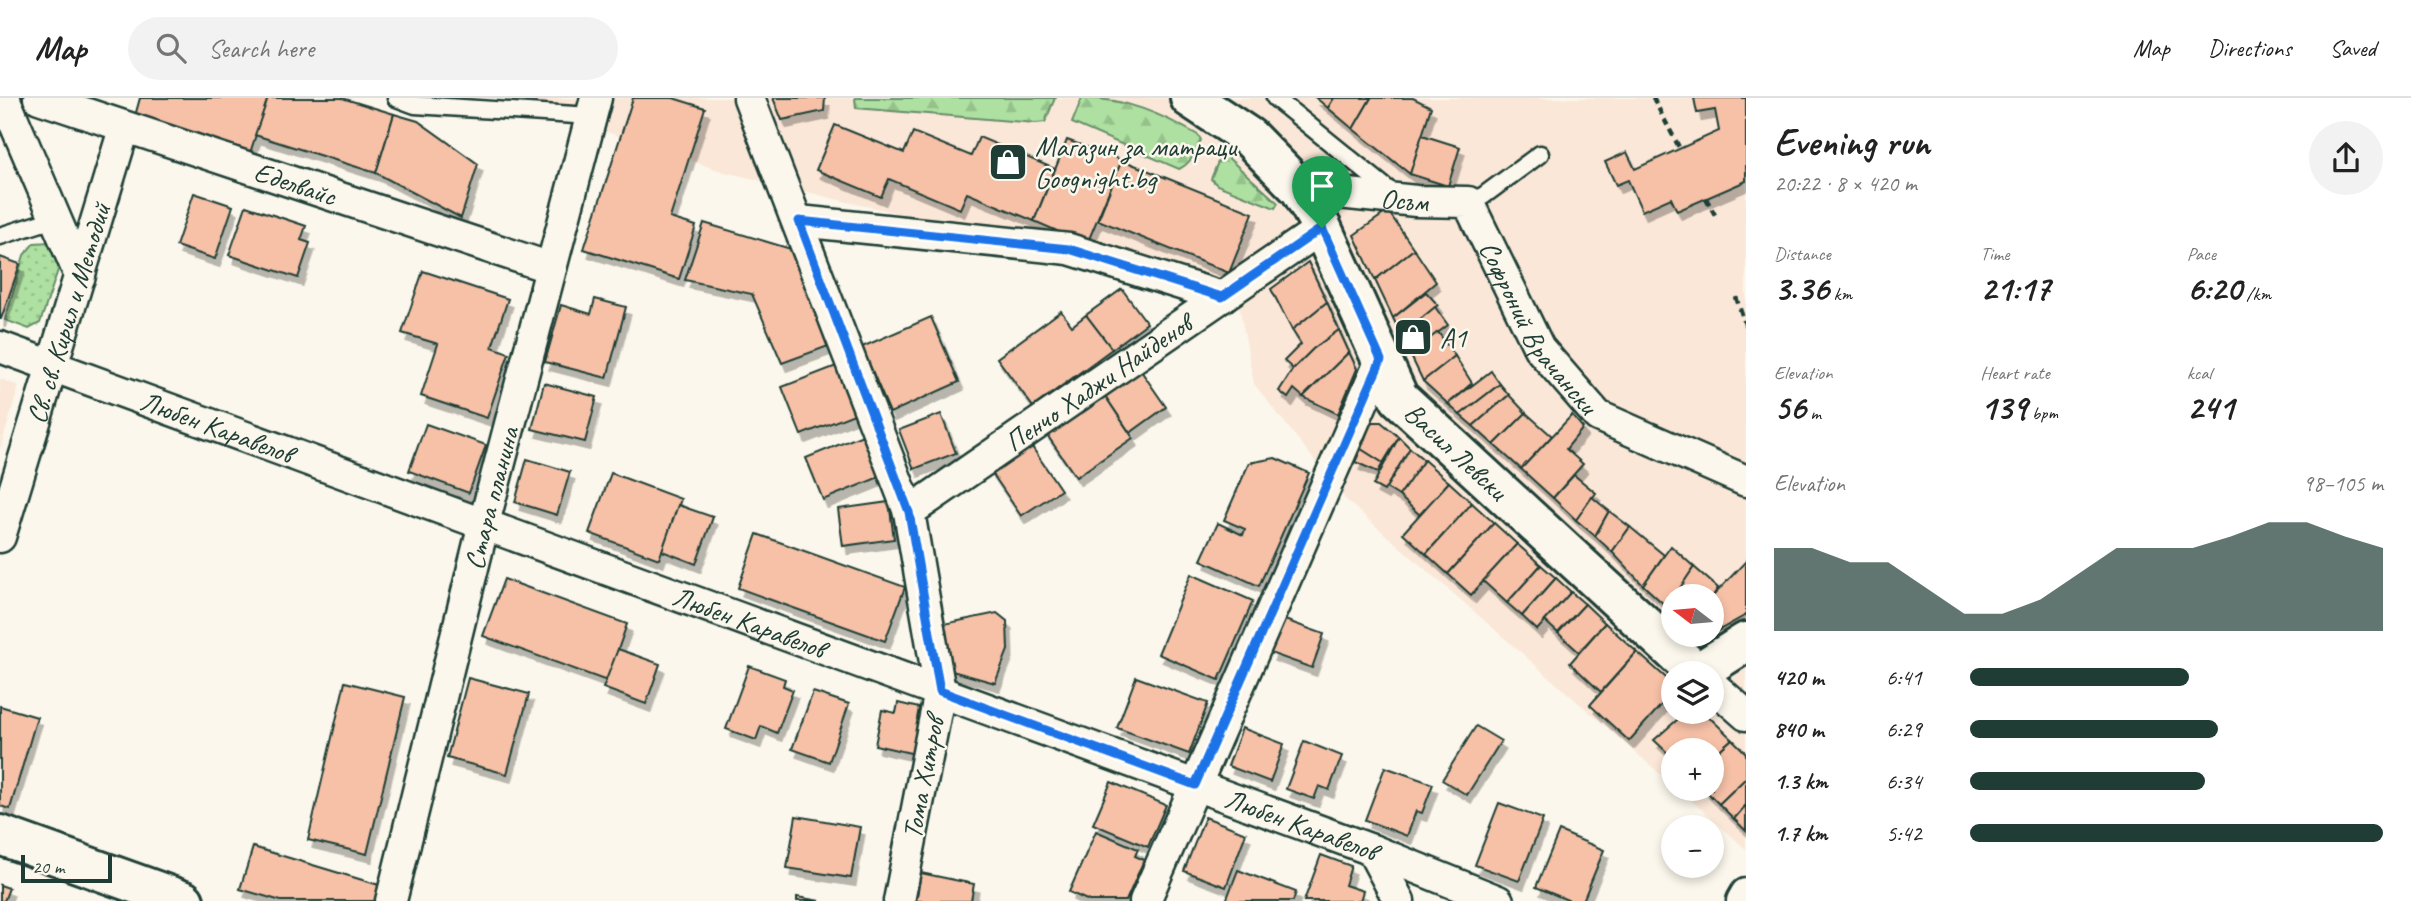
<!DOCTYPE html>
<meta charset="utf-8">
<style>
body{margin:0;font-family:Caveat,sans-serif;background:#f2f2f2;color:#222;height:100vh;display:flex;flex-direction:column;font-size:26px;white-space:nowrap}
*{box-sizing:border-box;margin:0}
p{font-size:23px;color:#767676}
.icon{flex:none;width:38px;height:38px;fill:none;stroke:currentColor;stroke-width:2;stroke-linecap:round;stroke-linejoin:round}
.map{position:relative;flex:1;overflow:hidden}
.drawer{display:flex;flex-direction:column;background:#fff;width:665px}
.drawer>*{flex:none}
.needle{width:46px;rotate:286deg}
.buttons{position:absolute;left:1661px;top:486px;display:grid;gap:14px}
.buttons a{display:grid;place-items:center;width:63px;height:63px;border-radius:50%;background:#fff;box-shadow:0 4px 10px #0003;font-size:35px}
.scale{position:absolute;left:21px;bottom:18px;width:91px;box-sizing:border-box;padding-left:7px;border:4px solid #1f3d34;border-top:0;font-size:19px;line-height:24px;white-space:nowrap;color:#1f3d34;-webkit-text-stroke:5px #fbf7ec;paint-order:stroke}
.pin{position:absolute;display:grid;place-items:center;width:60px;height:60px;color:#fff;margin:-72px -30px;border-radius:50% 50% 50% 0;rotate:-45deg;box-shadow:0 0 7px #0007}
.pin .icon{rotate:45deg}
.round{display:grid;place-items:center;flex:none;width:74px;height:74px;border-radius:37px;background:#f2f2f2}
.headline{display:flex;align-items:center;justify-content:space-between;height:119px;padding:0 28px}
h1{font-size:38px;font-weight:700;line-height:52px}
.metrics{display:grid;grid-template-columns:repeat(3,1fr);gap:10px;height:119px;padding:7px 28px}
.metrics div{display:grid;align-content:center}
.metrics b{font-size:35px;font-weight:700}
.metrics small{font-size:19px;font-weight:400}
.metrics p{font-size:19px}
.chart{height:196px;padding:14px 28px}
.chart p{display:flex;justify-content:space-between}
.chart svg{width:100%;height:126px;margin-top:7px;fill:#1f3d34;opacity:.7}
ul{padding:0 28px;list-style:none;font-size:23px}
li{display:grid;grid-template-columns:112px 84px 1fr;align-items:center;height:52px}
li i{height:18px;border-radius:9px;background:#1f3d34}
header{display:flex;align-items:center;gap:42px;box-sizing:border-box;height:98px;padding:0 35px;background:#fff;border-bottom:2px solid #e0e0e0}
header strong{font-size:33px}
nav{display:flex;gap:38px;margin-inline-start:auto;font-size:24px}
.search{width:490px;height:63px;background:#f2f2f2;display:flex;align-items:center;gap:18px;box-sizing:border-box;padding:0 24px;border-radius:38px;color:#767676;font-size:26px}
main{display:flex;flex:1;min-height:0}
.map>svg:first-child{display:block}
.built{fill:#fae7d7;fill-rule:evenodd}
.grass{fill:url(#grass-dots);stroke:#668e6a;stroke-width:2}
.forest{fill:url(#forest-firs);stroke:#668e6a;stroke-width:2}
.building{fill:#f6c1a7;stroke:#1f3d34;stroke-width:2;filter:url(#shadow)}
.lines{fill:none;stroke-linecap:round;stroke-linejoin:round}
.lane-casing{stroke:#1f3d34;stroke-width:21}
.street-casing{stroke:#1f3d34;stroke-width:35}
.secondary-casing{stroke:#1f3d34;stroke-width:44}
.path{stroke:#1f3d34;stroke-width:4.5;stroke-dasharray:7 5;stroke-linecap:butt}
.lane{stroke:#fbf7ec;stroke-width:16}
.street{stroke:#fbf7ec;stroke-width:30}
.secondary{stroke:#fbf7ec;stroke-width:38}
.route-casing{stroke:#fff;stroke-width:14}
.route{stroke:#1a73e8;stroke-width:9}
.labels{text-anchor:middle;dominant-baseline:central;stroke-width:5;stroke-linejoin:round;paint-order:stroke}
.poi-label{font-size:28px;fill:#1f3d34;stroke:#fbf7ec;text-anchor:start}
.street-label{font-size:28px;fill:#1f3d34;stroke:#fbf7ec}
</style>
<header>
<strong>Map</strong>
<div class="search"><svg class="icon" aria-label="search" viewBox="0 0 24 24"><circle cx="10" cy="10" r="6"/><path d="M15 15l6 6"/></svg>Search here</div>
<nav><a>Map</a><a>Directions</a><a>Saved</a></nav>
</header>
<main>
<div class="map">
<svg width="1746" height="803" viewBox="0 0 1746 803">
<defs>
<pattern id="grass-dots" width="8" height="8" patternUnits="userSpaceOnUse" patternTransform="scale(1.75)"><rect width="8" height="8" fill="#aee0a1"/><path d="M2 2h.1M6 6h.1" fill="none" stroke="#95c18b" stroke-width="1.8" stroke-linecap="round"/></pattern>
<pattern id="forest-firs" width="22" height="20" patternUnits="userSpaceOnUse" patternTransform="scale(1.75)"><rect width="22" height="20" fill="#aee0a1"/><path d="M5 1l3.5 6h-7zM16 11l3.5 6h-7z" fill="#95c18b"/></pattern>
<filter id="shadow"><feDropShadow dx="4.5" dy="8" stdDeviation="0" flood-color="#0004"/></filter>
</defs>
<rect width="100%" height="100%" fill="#fbf7ec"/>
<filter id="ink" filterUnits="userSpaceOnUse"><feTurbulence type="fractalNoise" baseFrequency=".0143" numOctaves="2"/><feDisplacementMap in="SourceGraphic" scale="14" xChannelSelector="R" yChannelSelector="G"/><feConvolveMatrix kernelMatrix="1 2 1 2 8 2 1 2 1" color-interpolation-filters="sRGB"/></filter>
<g filter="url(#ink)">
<!-- built -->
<g class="built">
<path d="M508,0h1238v751l-68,-60h34v-38h-39v34l-327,-285 -92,-116 -15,-79 -170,-56 -213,-45 -135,-33zM1673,499h39v38h-39zM1673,576h39v38h-39z"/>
<polygon points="0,281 19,288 0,351"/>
</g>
<!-- grass -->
<polygon class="grass" points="50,144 59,169 40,225 29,231 5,222 24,157 34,145"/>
<!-- forest -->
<g class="forest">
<polygon points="855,0 1055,0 1045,24 1036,25 856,10"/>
<path d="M1082,0c43,0 79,16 116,37l3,5c-4,11 -11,24 -22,29l-107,-46z"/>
<polygon points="1226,58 1278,105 1275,110 1217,87 1211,81 1220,59"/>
</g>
<!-- building -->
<g class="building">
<polygon points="140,0 268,0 250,55 135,18"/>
<polygon points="268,0 342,0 394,16 376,75 255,37"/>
<polygon points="633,0 673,0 705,10 670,120 696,128 679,181 584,151"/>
<polygon points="773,0 825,0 824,13 782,22"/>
<polygon points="1316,0 1334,0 1328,10"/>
<polygon points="1334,0 1371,0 1353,31 1328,10"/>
<polygon points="1371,0 1413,0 1431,9 1410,76 1353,31"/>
<polygon points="1694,0 1746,0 1746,83 1677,113 1671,100 1642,113 1628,82 1616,87 1605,64 1627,54 1635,71 1719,33 1715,12 1697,15"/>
<polygon points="394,16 418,23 478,66 461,120 376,75"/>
<polygon points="835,27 904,55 913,34 971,58 979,39 1055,71 1034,123 967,95 960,111 889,81 881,99 816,72"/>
<polygon points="1422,37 1460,49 1448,88 1410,76"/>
<polygon points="1067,42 1122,62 1087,146 1034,123"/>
<polygon points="1122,62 1253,115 1229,175 1098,122"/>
<polygon points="194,95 233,108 215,161 176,148"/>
<polygon points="246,108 306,128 301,142 310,145 298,180 229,157"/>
<polygon points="1388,113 1414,151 1375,182 1354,137"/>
<polygon points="704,125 791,151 834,246 782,265 752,196 685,182"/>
<polygon points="1414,151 1436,184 1393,220 1375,182"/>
<polygon points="0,159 20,166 1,221 0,221"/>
<polygon points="1308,164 1327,204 1292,232 1271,191"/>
<polygon points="423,173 508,201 492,249 509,255 487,320 421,298 438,246 402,235"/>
<polygon points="1122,191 1147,225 1112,251 1086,217"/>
<polygon points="1426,194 1438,207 1401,237 1393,220"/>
<polygon points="595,201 626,209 607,280 545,264 561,207 591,216"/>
<polygon points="1327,204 1339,232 1313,251 1293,271 1284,263 1301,246 1292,232"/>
<polygon points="1435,209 1448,227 1410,256 1401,237"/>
<polygon points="1061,213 1072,228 1086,217 1112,251 1033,309 997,260"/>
<polygon points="931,219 959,284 890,315 862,249"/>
<polygon points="1339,232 1349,254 1303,299 1294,291 1288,300 1279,293 1293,271 1313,251"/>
<polygon points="1438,234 1455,258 1423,283 1410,256"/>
<polygon points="1349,254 1357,271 1338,316 1303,299"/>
<polygon points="1455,258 1472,285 1448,306 1423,283"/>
<polygon points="844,265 862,313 801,337 782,289"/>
<polygon points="1139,270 1166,309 1130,335 1103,295"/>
<polygon points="1491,273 1500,286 1460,317 1448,306"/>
<polygon points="544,285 597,299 585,344 532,331"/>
<polygon points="1500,286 1509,297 1473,328 1460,317"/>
<polygon points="1103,295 1133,340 1076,379 1045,334"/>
<polygon points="1509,297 1526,315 1494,347 1473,328"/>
<polygon points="1526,315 1552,338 1521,371 1494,347"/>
<polygon points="941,316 956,355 914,371 899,332"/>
<polygon points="1572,317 1583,330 1566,351 1583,366 1553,400 1521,371"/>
<polygon points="1371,324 1381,324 1399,339 1383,365 1361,351"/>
<polygon points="426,326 486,347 469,395 409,373"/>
<polygon points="865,336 882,378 823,402 806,360"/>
<polygon points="1399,339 1410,350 1384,393 1373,387"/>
<polygon points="1030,346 1061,392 1021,418 990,372"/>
<polygon points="1410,350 1424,362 1399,398 1386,390"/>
<polygon points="1361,351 1383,365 1378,374 1355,364"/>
<polygon points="1275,360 1309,375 1259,488 1201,462 1218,425 1243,437 1245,431 1224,422 1249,365"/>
<polygon points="527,361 570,374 557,417 515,404"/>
<polygon points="1424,362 1449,384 1420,417 1399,398"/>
<polygon points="611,375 681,401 659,461 589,435"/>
<polygon points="1574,377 1596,395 1576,422 1553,400"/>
<polygon points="1449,384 1472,405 1426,456 1403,435"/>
<polygon points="1592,399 1609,413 1595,438 1576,422"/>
<polygon points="889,404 894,441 843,448 838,411"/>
<polygon points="1472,405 1494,425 1448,476 1426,456"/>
<polygon points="678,407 713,419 696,466 662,453"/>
<polygon points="1609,413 1630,429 1612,454 1595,438"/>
<polygon points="1494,425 1517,446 1471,497 1448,476"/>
<polygon points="1630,429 1664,457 1643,487 1612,454"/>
<polygon points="757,436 905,489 885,543 738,490"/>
<polygon points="1517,446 1541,467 1507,505 1483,483"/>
<polygon points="1671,448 1694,469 1668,510 1643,487"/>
<polygon points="1746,463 1746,517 1712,536 1712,499"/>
<polygon points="1541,467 1556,480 1522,518 1507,505"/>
<polygon points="1694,469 1718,490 1712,499 1674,499"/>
<polygon points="1191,476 1253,503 1219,582 1158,556"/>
<polygon points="1556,480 1571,494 1537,532 1522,518"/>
<polygon points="504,481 627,526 607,583 483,538"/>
<polygon points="1571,494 1585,506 1558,535 1545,523"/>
<polygon points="1585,506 1605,525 1579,554 1558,535"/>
<polygon points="997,515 1007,523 1008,552 995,585 952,573 944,526"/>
<polygon points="1282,521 1324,536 1312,570 1270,555"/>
<polygon points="1605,525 1637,554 1601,594 1570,565"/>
<polygon points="618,551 660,566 646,606 603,590"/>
<polygon points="1637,554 1673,586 1673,594 1629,643 1590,607"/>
<polygon points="749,568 785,581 783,588 793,592 777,635 761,628 756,642 726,631"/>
<polygon points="1136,579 1208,605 1189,656 1117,630"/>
<polygon points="468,580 529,596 507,676 447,660"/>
<polygon points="345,584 405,599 367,756 308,742"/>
<polygon points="813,594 849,606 829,664 792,651"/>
<polygon points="898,605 919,610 917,621 923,622 915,656 875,647 882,612 896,615"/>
<polygon points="0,608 37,619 10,711 0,708"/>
<polygon points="1686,614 1704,614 1732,641 1712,659 1712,653 1673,653 1673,660 1654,642"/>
<polygon points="1476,628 1501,643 1467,697 1442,682"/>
<polygon points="1242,630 1284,646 1270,684 1228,668"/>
<polygon points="1732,641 1746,655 1746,680 1719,706 1704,691 1712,691 1712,659"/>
<polygon points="1304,643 1342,658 1329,692 1319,688 1314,701 1286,691"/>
<polygon points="1385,669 1433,686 1422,715 1416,713 1407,738 1365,722"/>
<polygon points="1746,680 1746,707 1734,721 1719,706"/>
<polygon points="1111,684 1166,707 1148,749 1093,726"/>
<polygon points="1499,705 1543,721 1519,783 1475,767"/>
<polygon points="1746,707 1746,733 1734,721"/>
<polygon points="796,718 860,729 851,780 787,770"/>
<polygon points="1205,719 1246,735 1226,789 1184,773"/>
<polygon points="1096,733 1138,751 1135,758 1144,762 1126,803 1089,803 1069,794"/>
<polygon points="1559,733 1604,752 1583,803 1570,803 1536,789"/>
<polygon points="253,749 379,787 375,803 281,803 240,791"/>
<polygon points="1321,757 1351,768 1345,787 1363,793 1360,803 1304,803"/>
<polygon points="1238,772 1296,794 1293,803 1226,803"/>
<polygon points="921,775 974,786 971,803 916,803"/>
<polygon points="0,787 9,790 4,803 0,803"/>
<polygon points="797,799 820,803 797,803"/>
</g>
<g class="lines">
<!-- lane casing -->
<g class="lane-casing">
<g id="lane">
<polyline points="396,0 415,7 591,18"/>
<polyline points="1275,0 1395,97"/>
<polyline points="1468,104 1483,98 1540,56"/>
<polyline points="0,138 54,121"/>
</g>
</g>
<!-- street casing -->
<g class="street-casing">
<g id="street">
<polyline points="4,0 80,178"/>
<path id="s1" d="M39,0l512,170"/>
<polyline points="749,0 909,414 940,593 899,803"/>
<path id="s2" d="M1300,91l116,12 52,1 71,146 59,68 148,65"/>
<polyline points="799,123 1069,151 1222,199"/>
<path id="s3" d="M0,249l1372,503 126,51"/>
<path id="s4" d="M909,414l413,-284"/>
<path id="s5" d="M0,439l124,-408"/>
<polyline points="1712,587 1746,617"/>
<polyline points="1372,752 1399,803"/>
<path id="s6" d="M391,803l93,-378 112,-425"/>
<polyline points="1145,803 1381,262"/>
<polyline points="1742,803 1746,796"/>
</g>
</g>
<!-- secondary casing -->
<g class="secondary-casing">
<g id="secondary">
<path id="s7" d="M1190,0l59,39 51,52 22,39 77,170 298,275 49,-31"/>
<polyline points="0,737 184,803"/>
</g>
</g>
<!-- path -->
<g class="path">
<polyline points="1653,0 1680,51"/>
<polyline points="1706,100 1715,117"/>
<polyline points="1736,199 1746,229"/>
</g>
<!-- lane -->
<use href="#lane" class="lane"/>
<!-- street -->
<use href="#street" class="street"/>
<!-- secondary -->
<use href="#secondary" class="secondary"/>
</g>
</g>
<g class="lines" filter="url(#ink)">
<!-- route casing -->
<g class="route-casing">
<polygon id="route" points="799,123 1069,151 1222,199 1322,130 1381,262 1195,687 940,593 909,414"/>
</g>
<!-- route -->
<use href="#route" class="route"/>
</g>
<!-- icons -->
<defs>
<g id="shop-square" transform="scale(2.0125)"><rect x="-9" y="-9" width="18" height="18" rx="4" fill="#1f3d34" stroke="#fbf7ec"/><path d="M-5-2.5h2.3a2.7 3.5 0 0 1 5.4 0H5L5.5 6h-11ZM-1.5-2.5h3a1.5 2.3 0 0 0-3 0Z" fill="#fff"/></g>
</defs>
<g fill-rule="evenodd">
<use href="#shop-square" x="1008" y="64"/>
<use href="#shop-square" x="1413" y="239"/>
</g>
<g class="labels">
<!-- poi labels -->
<g class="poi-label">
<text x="1035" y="48">Магазин за матраци<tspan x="1035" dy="32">Goognight.bg</tspan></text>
<text x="1440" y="239">A1</text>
</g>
<!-- street labels -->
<g class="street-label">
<text stroke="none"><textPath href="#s1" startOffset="270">Еделвайс</textPath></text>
<text stroke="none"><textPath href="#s2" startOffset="105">Осъм</textPath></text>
<text stroke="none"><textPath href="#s5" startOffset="234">Св. св. Кирил и Методий</textPath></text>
<text stroke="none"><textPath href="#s2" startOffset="313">Софроний Врачански</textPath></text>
<text stroke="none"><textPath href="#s4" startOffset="229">Пенчо Хаджи Найденов</textPath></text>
<text stroke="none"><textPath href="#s3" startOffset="231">Любен Каравелов</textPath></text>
<text stroke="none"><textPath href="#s7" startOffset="453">Васил Левски</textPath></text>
<text stroke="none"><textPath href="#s6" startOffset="415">Стара планина</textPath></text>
<text stroke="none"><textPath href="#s3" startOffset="798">Любен Каравелов</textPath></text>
<text transform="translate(923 680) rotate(-79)">Тома Хитров</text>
<text stroke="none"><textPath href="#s3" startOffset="1386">Любен Каравелов</textPath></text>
</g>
</g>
</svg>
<div class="buttons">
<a><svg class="needle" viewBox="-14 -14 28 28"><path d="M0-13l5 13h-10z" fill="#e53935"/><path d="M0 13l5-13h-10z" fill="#767676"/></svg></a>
<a><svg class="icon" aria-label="layers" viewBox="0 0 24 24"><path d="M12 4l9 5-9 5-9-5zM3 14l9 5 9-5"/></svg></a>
<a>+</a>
<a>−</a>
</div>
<div class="scale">20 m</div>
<div class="pin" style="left:1322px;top:130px;background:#1e9e55"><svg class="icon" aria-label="arrive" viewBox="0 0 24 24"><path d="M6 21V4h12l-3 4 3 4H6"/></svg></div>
</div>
<section class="drawer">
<div class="headline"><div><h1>Evening run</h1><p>20:22 · 8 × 420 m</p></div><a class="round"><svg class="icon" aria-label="share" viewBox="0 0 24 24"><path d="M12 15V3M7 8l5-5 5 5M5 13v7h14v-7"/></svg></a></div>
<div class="metrics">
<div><p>Distance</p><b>3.36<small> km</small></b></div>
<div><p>Time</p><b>21:17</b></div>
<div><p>Pace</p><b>6:20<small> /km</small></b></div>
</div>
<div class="metrics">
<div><p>Elevation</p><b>56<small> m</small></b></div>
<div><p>Heart rate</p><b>139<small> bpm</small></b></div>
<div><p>kcal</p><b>241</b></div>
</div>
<div class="chart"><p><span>Elevation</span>98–105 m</p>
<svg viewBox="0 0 160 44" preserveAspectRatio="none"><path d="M0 44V15L10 15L20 20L30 20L40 29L50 38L60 38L70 33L80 24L90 15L100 15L110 15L120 11L130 6L140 6L150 11L160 15V44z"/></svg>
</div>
<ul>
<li><b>420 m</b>6:41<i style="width:53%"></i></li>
<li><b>840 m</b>6:29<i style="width:60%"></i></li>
<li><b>1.3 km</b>6:34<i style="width:57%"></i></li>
<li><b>1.7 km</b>5:42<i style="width:100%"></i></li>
</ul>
</section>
</main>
